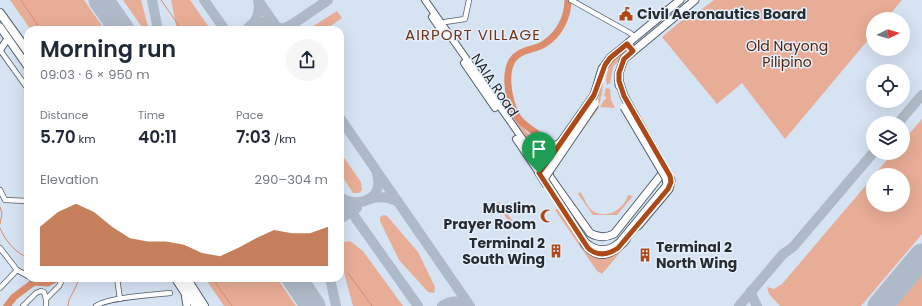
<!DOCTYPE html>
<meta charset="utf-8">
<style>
body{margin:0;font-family:Poppins,sans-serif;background:#f6f6f7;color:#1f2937;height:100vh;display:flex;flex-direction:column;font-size:15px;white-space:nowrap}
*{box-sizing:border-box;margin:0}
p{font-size:13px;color:#747a83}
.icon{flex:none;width:22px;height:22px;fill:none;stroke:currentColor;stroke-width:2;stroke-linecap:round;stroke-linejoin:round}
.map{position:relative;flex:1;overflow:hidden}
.side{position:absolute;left:24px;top:26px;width:320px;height:256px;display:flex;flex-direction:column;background:#fff;border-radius:12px;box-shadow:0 4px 16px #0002}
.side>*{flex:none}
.needle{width:26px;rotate:85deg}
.tools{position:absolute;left:866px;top:12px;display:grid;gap:8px}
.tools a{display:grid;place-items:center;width:44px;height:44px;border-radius:50%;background:#fff;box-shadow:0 4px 16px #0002;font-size:20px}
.pin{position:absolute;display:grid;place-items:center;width:34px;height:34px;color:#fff;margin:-41px -17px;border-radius:50% 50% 50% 0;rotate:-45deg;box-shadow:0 0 4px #0007}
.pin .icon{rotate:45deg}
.round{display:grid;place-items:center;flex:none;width:42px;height:42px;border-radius:21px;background:#f6f6f7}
.overview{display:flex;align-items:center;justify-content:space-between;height:68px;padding:0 16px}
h1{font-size:22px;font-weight:600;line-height:30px}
.figures{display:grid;grid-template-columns:repeat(3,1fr);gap:6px;height:68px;padding:4px 16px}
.figures div{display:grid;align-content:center}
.figures b{font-size:17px;font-weight:600}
.figures small{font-size:11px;font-weight:400}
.figures p{font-size:11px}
.chart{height:112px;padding:8px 16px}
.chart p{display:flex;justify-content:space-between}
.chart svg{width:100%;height:72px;margin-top:4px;fill:#ad4917;opacity:.7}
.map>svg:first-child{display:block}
.green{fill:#e8ad96}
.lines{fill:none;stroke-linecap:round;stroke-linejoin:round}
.stream{stroke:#dc8c6b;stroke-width:1}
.river{stroke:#dc8c6b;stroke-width:7}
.taxiway{stroke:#aebac7;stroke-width:10}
.runway{stroke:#aebac7;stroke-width:25}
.street-casing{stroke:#535e6b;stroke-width:6}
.secondary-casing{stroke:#535e6b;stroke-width:8}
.primary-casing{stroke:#535e6b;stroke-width:9}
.highway-casing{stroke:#535e6b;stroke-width:10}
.street{stroke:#fff;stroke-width:4.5}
.secondary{stroke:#fff;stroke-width:6}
.primary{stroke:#fff;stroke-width:7}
.highway{stroke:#fff;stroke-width:8}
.primary-bridge-casing{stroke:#535e6b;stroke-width:9;stroke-linecap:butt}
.primary-bridge{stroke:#fff;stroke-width:7}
.route-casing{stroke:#fff;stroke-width:8}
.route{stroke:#ad4917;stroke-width:5}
.labels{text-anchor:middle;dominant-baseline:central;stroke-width:3;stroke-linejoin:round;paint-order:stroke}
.poi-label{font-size:14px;font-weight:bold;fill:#272c31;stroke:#e6f0fd;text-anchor:start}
.park-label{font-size:14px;fill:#56230c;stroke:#e6f0fd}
.street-label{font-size:14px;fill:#272c31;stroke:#e6f0fd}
.neighbourhood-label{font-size:15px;letter-spacing:1px;fill:#733315;stroke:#e6f0fd}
</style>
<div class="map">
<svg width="922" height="306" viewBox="0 0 922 306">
<rect width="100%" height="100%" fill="#d6e3f3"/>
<!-- green -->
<g class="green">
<polygon points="10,0 84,0 105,30 31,30"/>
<polygon points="123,0 141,0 149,30 144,30"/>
<polygon points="171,0 190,0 211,30 177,30"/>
<polygon points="714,0 902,0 886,19 873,19 873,34 785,139 742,83 717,104 662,37 681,21 702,9"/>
<polygon points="337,11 342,18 325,30 307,30"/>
<path d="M626,48l1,4 -14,15 -3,16 -3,2c-4,-16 9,-28 19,-37z"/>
<polygon points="601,80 603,80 602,94 598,109 568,150 598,103"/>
<polygon points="606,88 610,89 611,100 615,108 600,107 604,100 606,99 606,97 604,96"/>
<path d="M507,98l1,1c4,11 20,43 34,43l7,-6 7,6c-7,5 -17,8 -24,3l-31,-43z"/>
<polygon points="922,119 922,234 861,306 780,306 769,294 767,287 774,289 782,284 873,177 873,205 903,205 903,175 874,175 893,153 903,153 903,141"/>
<polygon points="550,151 540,170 532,158 534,155"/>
<polygon points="340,152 361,182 362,190 359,193 353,193 340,173"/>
<path d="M580,192c5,5 6,15 13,19 14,9 31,-2 35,-16l5,1 -16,19h-24l-15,-21z"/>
<polygon points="499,202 514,223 512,225 495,204"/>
<polygon points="560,207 583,240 606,251 648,210 644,224 602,274 597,271 555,210"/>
<polygon points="384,215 387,216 418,252 435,287 434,293 428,292 399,260 380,221 380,217"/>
<polygon points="350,241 363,251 403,306 353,306 340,258 340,245 343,242"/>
<polygon points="922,275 922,306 896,306"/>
<polygon points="205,278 277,278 296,306 224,306"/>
</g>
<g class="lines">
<!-- stream -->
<g class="stream">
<polyline points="21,0 41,30"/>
<polyline points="161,0 182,30"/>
<polyline points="0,207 2,213 0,224"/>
<path d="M0,228c6,14 15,24 28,30"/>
<polyline points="348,273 372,306"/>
<polyline points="212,278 232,306"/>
<polyline points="68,306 69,300 80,278"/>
</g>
<!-- river -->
<g class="river">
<path d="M540,136c-7,-6 -19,-12 -23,-20 -9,-14 -16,-52 2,-62 7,-5 18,-5 25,-10 15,-9 24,-27 24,-44"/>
<polyline points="7,306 14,297 34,282 47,283 58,278"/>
</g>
<!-- taxiway -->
<g class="taxiway">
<polyline points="152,0 158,30"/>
<polyline points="204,0 225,30"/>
<polyline points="258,0 276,26"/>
<path d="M251,25c7,-5 9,-17 7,-25"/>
<polyline points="287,28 328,0"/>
<path d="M246,30c14,-17 23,-4 37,-1l10,-5"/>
<polyline points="340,118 470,306"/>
<polyline points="898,123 922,95"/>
<polyline points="340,196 418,306"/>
<path d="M341,198c19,11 43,0 36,-24"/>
<path d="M370,199c10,-3 19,-2 28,3"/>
<polyline points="340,219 357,208"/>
<polyline points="330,278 336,306"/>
<polyline points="751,291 753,298 757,306"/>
<path d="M442,306c9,-6 18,-6 27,0"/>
<polyline points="739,306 783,254 793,247 873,153"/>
</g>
<!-- runway -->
<g class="runway">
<polyline points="101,0 122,30"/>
<polyline points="294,278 313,306"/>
<polyline points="880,306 922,256"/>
</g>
<!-- street casing -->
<g class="street-casing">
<g id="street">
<polyline points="571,0 630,33 635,37"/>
<polyline points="445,22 465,19 469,0"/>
<polyline points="0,50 28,89"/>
<polyline points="0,190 5,200 28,201"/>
<polyline points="27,201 28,221"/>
<polyline points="0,248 17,270 28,276"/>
<polyline points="31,278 32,279"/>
<polyline points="117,278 120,299"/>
<polyline points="0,288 17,270"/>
<polyline points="46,299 59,286 63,278"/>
<polyline points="23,306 36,293 41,291 44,292 46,299 46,306"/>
<path d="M96,306c12,-9 57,-11 74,-13"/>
</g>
</g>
<!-- secondary casing -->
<g class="secondary-casing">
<g id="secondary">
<polyline points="425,0 531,151 544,151 559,143"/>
<polyline points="432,17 446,37"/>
<polyline points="0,50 8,38"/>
<polyline points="464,63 495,108"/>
<polyline points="516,139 539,173"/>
</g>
</g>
<!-- primary casing -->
<g class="primary-casing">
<g id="primary">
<polyline points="0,27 28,67"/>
<polyline points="619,81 624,96 671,180 669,189 638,226"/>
<polyline points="619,85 619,73 624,59 695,0"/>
<path d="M548,168l2,9 40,56c8,5 15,5 24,1l47,-59 2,-8"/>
<polyline points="539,173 546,184"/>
<polyline points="539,173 594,95 602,69 610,58 680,0"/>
<path d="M584,243c14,19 28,12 42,-3"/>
<polyline points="175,278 185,293 187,306"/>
</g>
</g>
<!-- highway casing -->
<g class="highway-casing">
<g id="highway">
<polyline points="0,13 28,52"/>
<polyline points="180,278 196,306"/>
<polyline points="186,278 204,306"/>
</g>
</g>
<!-- street -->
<use href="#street" class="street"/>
<!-- secondary -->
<use href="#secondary" class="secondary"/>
<!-- primary -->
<use href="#primary" class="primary"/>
<!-- highway -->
<use href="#highway" class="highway"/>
<!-- primary-bridge casing -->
<g class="primary-bridge-casing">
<path id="primary-bridge" d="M595,104l-51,75 41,63c11,10 24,10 35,0l47,-57 -1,-7 -42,-71"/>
</g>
<!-- primary-bridge -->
<use href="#primary-bridge" class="primary-bridge"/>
</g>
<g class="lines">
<!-- route casing -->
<g class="route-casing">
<path id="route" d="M627,44l6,7 -9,8 -5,14v8l5,15 46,80 1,6 -3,7 -50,59c-10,7 -20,9 -30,0l-49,-75 12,-16 43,-62 11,-30 5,-7z"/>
</g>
<!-- route -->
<use href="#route" class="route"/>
</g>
<!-- icons -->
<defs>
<g id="civic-bare" transform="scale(1.08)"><path d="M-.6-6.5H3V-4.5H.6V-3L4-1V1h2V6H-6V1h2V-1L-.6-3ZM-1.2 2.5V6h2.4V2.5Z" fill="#ad4917" stroke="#e6f0fd" stroke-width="2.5" paint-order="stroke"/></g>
<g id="mosque-bare" transform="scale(1.08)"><path d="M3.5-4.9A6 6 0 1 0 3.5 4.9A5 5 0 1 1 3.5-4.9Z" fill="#ad4917" stroke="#e6f0fd" stroke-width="2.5" paint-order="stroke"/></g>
<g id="building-bare" transform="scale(1.08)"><path d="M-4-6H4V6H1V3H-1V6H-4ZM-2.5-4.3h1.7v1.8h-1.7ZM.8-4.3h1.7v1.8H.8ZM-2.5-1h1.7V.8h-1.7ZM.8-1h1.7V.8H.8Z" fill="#ad4917" stroke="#e6f0fd" stroke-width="2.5" paint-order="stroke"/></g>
</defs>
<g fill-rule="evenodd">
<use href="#civic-bare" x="626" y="14"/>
<use href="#mosque-bare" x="547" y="216"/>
<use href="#building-bare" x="556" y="251"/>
<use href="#building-bare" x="645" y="255"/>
</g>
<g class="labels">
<!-- poi labels -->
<g class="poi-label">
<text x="637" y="14">Civil Aeronautics Board</text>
<text x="536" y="208" text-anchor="end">Muslim<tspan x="536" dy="16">Prayer Room</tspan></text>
<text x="545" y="243" text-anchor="end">Terminal 2<tspan x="545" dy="16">South Wing</tspan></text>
<text x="656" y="247">Terminal 2<tspan x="656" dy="16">North Wing</tspan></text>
</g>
<!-- park labels -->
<g class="park-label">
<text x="787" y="46">Old Nayong<tspan x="787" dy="16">Pilipino</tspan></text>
</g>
<!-- street labels -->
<g class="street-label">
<text transform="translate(495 85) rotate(56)">NAIA Road</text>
</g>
<!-- neighbourhood labels -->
<g class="neighbourhood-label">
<text x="473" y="34">AIRPORT VILLAGE</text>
</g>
</g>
</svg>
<div class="tools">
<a><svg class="needle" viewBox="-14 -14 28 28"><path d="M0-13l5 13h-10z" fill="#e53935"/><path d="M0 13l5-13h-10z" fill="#747a83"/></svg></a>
<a><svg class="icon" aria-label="locate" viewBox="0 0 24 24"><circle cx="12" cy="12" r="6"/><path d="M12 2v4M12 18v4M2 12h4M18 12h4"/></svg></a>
<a><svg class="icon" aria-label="layers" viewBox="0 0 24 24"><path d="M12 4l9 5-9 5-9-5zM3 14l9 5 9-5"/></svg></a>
<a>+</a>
</div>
<div class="pin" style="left:539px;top:173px;background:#1e9e55"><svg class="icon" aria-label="arrive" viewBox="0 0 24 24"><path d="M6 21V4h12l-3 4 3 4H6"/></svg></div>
<section class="side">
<div class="overview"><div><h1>Morning run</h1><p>09:03 · 6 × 950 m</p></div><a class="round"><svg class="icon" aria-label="share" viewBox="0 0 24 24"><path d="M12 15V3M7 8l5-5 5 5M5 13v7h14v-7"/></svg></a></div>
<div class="figures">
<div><p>Distance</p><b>5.70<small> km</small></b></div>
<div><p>Time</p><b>40:11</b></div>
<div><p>Pace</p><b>7:03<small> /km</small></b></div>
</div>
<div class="chart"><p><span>Elevation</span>290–304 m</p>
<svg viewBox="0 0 160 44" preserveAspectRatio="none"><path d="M0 44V20L10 11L20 6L30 11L40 20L50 27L60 29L70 29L80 31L90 36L100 38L110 33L120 27L130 22L140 24L150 24L160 20V44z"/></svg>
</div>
</section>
</div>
